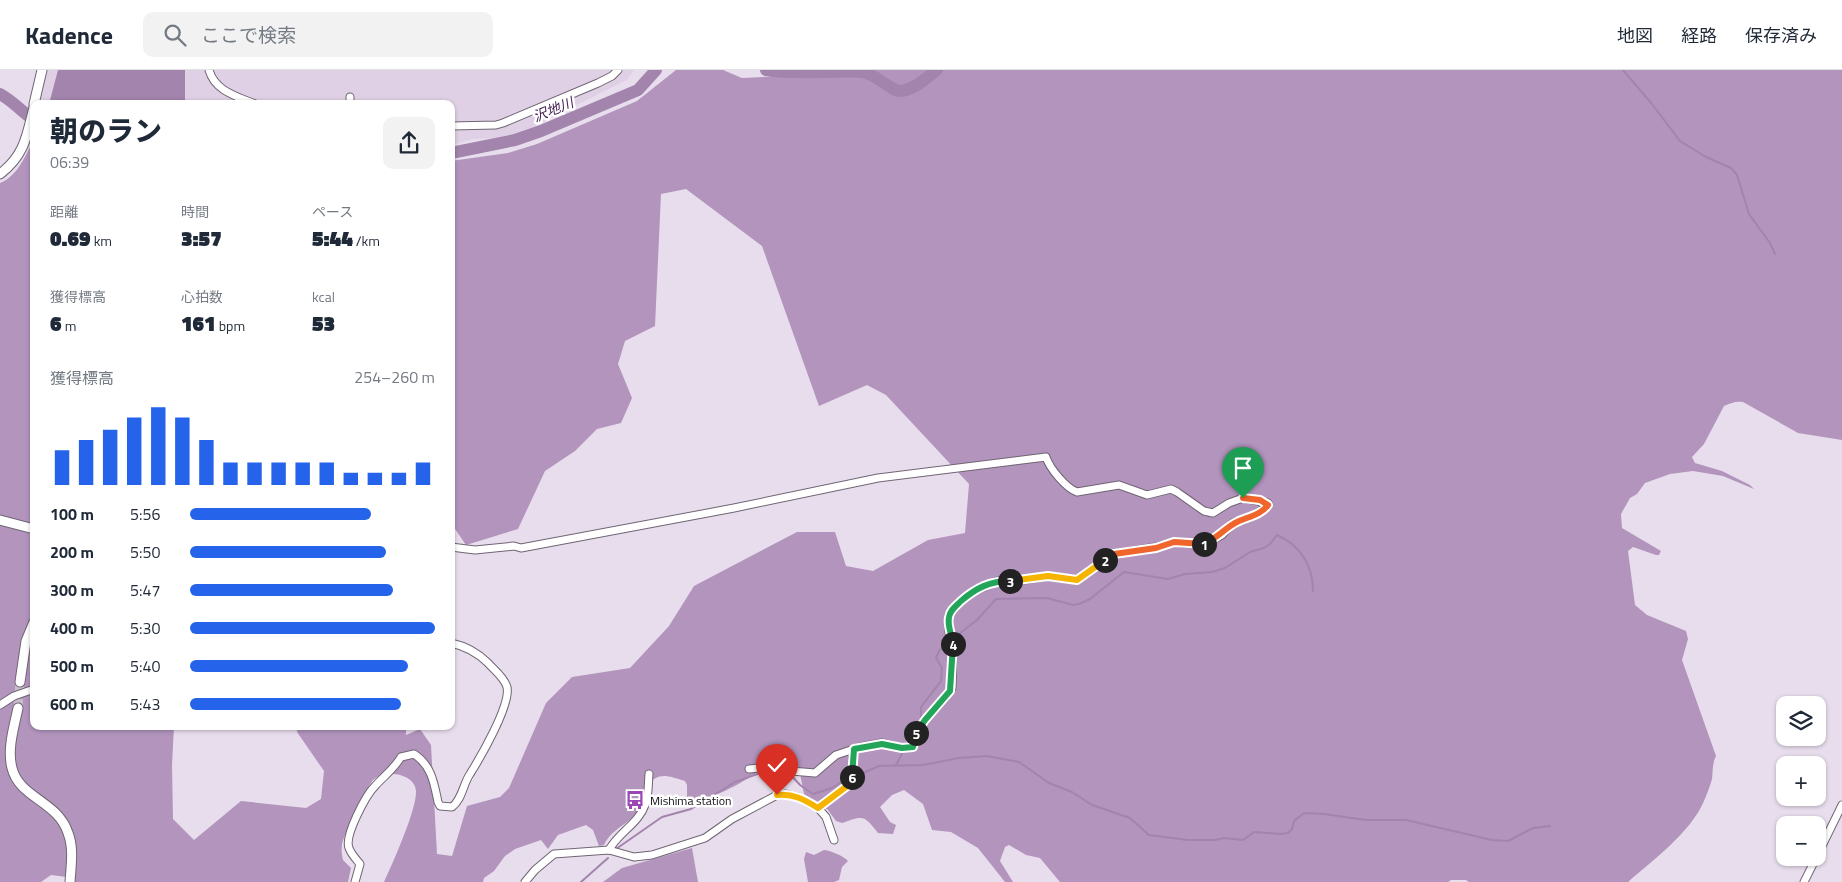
<!DOCTYPE html>
<html lang="ja">
<meta charset="utf-8">
<style>
body{margin:0;font-family:"Titillium Web","Noto Sans JP",sans-serif;background:#f2f2f3;color:#1f2937;height:100vh;display:flex;flex-direction:column;font-size:19px;white-space:nowrap}
*{box-sizing:border-box;margin:0}
p{font-size:16px;color:#747a83}
.icon{flex:none;width:28px;height:28px;fill:none;stroke:currentColor;stroke-width:2;stroke-linecap:round;stroke-linejoin:round}
.map{position:relative;flex:1;overflow:hidden}
.drawer{position:absolute;left:30px;top:30px;width:425px;height:630px;display:flex;flex-direction:column;background:#fff;border-radius:10px;box-shadow:0 1px 4px #0004}
.drawer>*{flex:none}
.controls{position:absolute;left:1776px;top:626px;display:grid;gap:10px}
.controls a{display:grid;place-items:center;width:50px;height:50px;border-radius:10px;background:#fff;box-shadow:0 1px 4px #0004;font-size:25px}
.pin{position:absolute;display:grid;place-items:center;width:42px;height:42px;color:#fff;margin:-51px -21px;border-radius:50% 50% 50% 0;rotate:-45deg;box-shadow:0 0 5px #0007}
.pin .icon{rotate:45deg}
.km{position:absolute;width:25px;height:25px;margin:-12px;border-radius:50%;background:#222;color:#fff;font-size:14px;line-height:25px;text-align:center}
.round{display:grid;place-items:center;flex:none;width:52px;height:52px;border-radius:10px;background:#f2f2f3}
.head{display:flex;align-items:center;justify-content:space-between;height:85px;padding:0 20px}
h1{font-size:28px;font-weight:800;line-height:38px}
.stats{display:grid;grid-template-columns:repeat(3,1fr);gap:8px;height:85px;padding:5px 20px}
.stats div{display:grid;align-content:center}
.stats b{font-size:21px;font-weight:800}
.stats small{font-size:14px;font-weight:400}
.stats p{font-size:14px}
.chart{height:140px;padding:10px 20px}
.chart p{display:flex;justify-content:space-between}
.chart svg{width:100%;height:90px;margin-top:5px;stroke:#2563eb;stroke-width:6}
ul{padding:0 20px;list-style:none;font-size:16px}
li{display:grid;grid-template-columns:80px 60px 1fr;align-items:center;height:38px}
li i{height:12px;border-radius:6px;background:#2563eb}
header{display:flex;align-items:center;gap:30px;box-sizing:border-box;height:70px;padding:0 25px;background:#fff;border-bottom:1px solid #e0e1e3}
header strong{font-size:24px}
nav{display:flex;gap:28px;margin-inline-start:auto;font-size:18px}
.search{width:350px;height:45px;background:#f2f2f3;display:flex;align-items:center;gap:12px;box-sizing:border-box;padding:0 18px;border-radius:10px;color:#747a83;font-size:19px}
.map>svg:first-child{display:block}
.built{fill:#e0d0e6}
.forest{fill:#b294bd}
.water{fill:#a284ac}
.lines{fill:none;stroke-linecap:round;stroke-linejoin:round}
.stream{stroke:#a284ac;stroke-width:2}
.river{stroke:#a284ac;stroke-width:12}
.tertiary-tunnel{stroke:#c8becb;stroke-width:9;stroke-dasharray:9 4.5;stroke-linecap:butt}
.minor-casing{stroke:#6f6573;stroke-width:9}
.tertiary-casing{stroke:#6f6573;stroke-width:11}
.minor{stroke:#fff;stroke-width:7}
.tertiary{stroke:#fff;stroke-width:9}
.split-1-casing{stroke:#fff;stroke-width:10}
.split-2-casing{stroke:#fff;stroke-width:10}
.split-3-casing{stroke:#fff;stroke-width:10}
.split-4-casing{stroke:#fff;stroke-width:10}
.split-5-casing{stroke:#fff;stroke-width:10}
.split-6-casing{stroke:#fff;stroke-width:10}
.split-7-casing{stroke:#fff;stroke-width:10}
.split-1{stroke:#f0652b;stroke-width:6}
.split-2{stroke:#f0652b;stroke-width:6}
.split-3{stroke:#f5b400;stroke-width:6}
.split-4{stroke:#22a559;stroke-width:6}
.split-5{stroke:#22a559;stroke-width:6}
.split-6{stroke:#22a559;stroke-width:6}
.split-7{stroke:#f5b400;stroke-width:6}
.labels{text-anchor:middle;dominant-baseline:central;stroke-width:5;stroke-linejoin:round;paint-order:stroke}
.poi-label{font-size:12px;fill:#100d12;stroke:#fff;text-anchor:start}
.water-label{font-size:14px;font-style:italic;fill:#401a4d;stroke:#fff}
</style>
<header>
<strong>Kadence</strong>
<div class="search"><svg class="icon" aria-label="search" viewBox="0 0 24 24"><circle cx="10" cy="10" r="6"/><path d="M15 15l6 6"/></svg>ここで検索</div>
<nav><a>地図</a><a>経路</a><a>保存済み</a></nav>
</header>
<div class="map">
<svg width="1842" height="812" viewBox="0 0 1842 812">
<rect width="100%" height="100%" fill="#e8ddec"/>
<!-- built -->
<polygon class="built" points="47,0 634,0 627,10 530,58 501,68 473,69 451,75 451,34 40,34"/>
<!-- forest -->
<g class="forest">
<path d="M676,0h47l19,8 41,-2 7,-6h1052v370l-44,-7 -55,-31c-7,-1 -12,1 -19,4l-20,38 -12,13 3,6 27,8 28,14 4,4 -31,-13 -30,-5 -23,3 -25,9 -8,11 -7,4 -9,16 1,14 39,23 -2,4h-3l-23,-8 -5,4 7,54 12,10 39,16 2,8 -6,21 34,96c-4,8 -3,15 -4,23 -2,7 -5,15 -8,22 -13,31 -51,59 -76,81h-159l-3,-2h-15l-3,2h-388l-20,-24 -14,-3 -17,-10 -4,2 -5,14 13,21h-8l-27,-34 -27,-16 -19,-2 -9,-26 -19,-14 -12,5 -12,12 10,15 6,3 -3,9 -15,-1c-14,-18 -14,-18 -36,-10l-6,-2 -8,-11 -24,-16 -5,-25 -25,-8c-19,14 -64,44 -87,38v-14l-2,-4c-20,-6 -25,-9 -41,6 0,38 -29,34 -40,58l-5,1 -6,-16 -7,-5 -28,10 -10,14 -7,-9 -26,9 -10,7 -11,15 -10,7 -1,4h-99c8,-17 33,-73 32,-91 -1,-18 -31,-22 -43,-11 -5,5 -31,58 -31,65 -1,5 0,11 1,15l8,8 -3,14h-273l-1,-4 -23,-3 -10,7h-41v-699c17,-6 26,-28 34,-44v587h140l-2,39 1,54 21,21 47,-39 65,7 15,-9 3,-28 -27,-39 1,-6h108v9l14,-6 11,16 6,109 15,2 15,-50 33,-9 9,-9 37,-85 26,-26 58,-9 39,-42 25,-40 103,-54h38l11,34 27,5 55,-31 37,-7 4,-49 -83,-89 -19,-10 -48,21 -57,-160 -76,-57 -25,5 -6,132 -30,15 -7,23 14,34 -11,25 -24,6 -22,22 -30,20 -27,58 -52,16 -15,-22v-362l57,-8 29,-9 100,-43z"/>
<polygon points="692,778 698,812 603,812 622,798"/>
<path d="M824,780c5,0 20,6 24,11l-6,6 -3,13 -5,2h-26l-4,-23 2,-7 8,3z"/>
</g>
<!-- water -->
<polygon class="water" points="58,0 185,0 185,34 49,34"/>
<g class="lines">
<!-- stream -->
<g class="stream">
<polyline points="1623,0 1652,34 1680,71 1706,87 1731,98 1737,105 1749,144 1770,173 1775,184"/>
<path d="M955,567l22,-17 19,-21 51,-1 26,7 6,-1 11,-5 34,-27 44,7 17,-5 27,-2 13,-4 25,-16 14,-4 6,-4 7,-9c23,10 36,30 36,56"/>
<polyline points="912,663 921,649 921,637 941,611 942,598 936,588 939,581 950,571"/>
<polyline points="896,695 903,682"/>
<polyline points="790,704 800,715 813,724 832,718 848,708"/>
<polyline points="856,706 879,696 923,695 959,688 987,686 1019,692 1049,713 1072,722 1092,735 1130,748 1149,765 1188,770 1215,770 1224,768 1243,770 1254,762 1281,764 1288,763 1292,759 1294,751 1304,743 1324,744 1366,750 1406,750 1492,770 1508,771 1533,758 1550,756"/>
<polyline points="616,779 662,747 691,739 735,712 769,700"/>
<polyline points="581,812 608,788"/>
</g>
<!-- river -->
<g class="river">
<path d="M766,0c31,5 68,0 97,2 13,2 28,19 37,19 14,-1 26,-13 37,-21"/>
<path d="M0,24c13,7 22,18 34,26"/>
<polyline points="451,83 515,70 541,61 638,20 656,0"/>
</g>
<!-- tertiary-tunnel -->
<polyline class="tertiary-tunnel" points="18,638 20,612"/>
<!-- minor casing -->
<g class="minor-casing">
<g id="minor">
<path d="M209,0c6,21 27,26 46,34"/>
<polyline points="350,27 350,34"/>
<polyline points="451,56 496,55 503,53 598,13 612,6 618,0"/>
<path d="M451,477l24,3 39,-4 7,2 213,-40 144,-30 168,-21c4,12 20,31 31,35l42,-7 28,10 24,-6 6,3 27,19 9,2 16,-10 14,-5 25,5 -1,3 -12,9 -22,8 -11,12 -19,10 -29,-3 -18,5 -42,7 -37,26 -29,-4 -24,4 -26,1 -24,10 -20,16 -5,8v17l4,9 -1,47 -7,10 -25,28 -7,21 -11,1 -20,-5 -22,4 -24,8 -21,18 -24,-2 -12,-5 -30,3"/>
<polyline points="0,635 14,626 34,619"/>
<polyline points="818,738 847,716 852,705 853,679"/>
<path d="M609,780c9,-17 30,-27 36,-45 4,-9 3,-21 4,-31"/>
<polyline points="1818,784 1842,735"/>
<path d="M355,812l5,-18c-4,-5 -9,-10 -11,-16 -5,-12 17,-53 26,-62 10,-11 18,-16 26,-29l13,-3c18,12 20,29 24,48l2,4 12,1c10,-7 11,-23 18,-33 10,-16 41,-69 37,-87 -3,-10 -13,-17 -19,-24 -10,-10 -23,-17 -37,-20"/>
<polyline points="525,812 535,800 554,784 609,780 634,787 652,785 705,768 732,749 777,725 786,724 798,727 818,738 826,747 834,770"/>
<polyline points="1804,812 1816,788"/>
</g>
</g>
<!-- tertiary casing -->
<g class="tertiary-casing">
<g id="tertiary">
<polyline points="34,34 42,0"/>
<path d="M0,104c25,-19 27,-39 34,-67"/>
<polyline points="0,450 34,459"/>
<polyline points="20,612 26,571 34,552"/>
<path d="M18,638c-4,19 -11,41 -6,60 7,30 46,33 56,65 6,15 3,33 2,49"/>
</g>
</g>
<!-- minor -->
<use href="#minor" class="minor"/>
<!-- tertiary -->
<use href="#tertiary" class="tertiary"/>
</g>
<g class="lines">
<!-- split-1 casing -->
<g class="split-1-casing">
<path id="split-1" d="M1204,474c14,-6 22,-17 33,-22 10,-5 24,-7 31,-17l-8,-5 -17,-2"/>
</g>
<!-- split-2 casing -->
<g class="split-2-casing">
<polyline id="split-2" points="1105,490 1114,484 1156,478 1174,472 1204,474"/>
</g>
<!-- split-3 casing -->
<g class="split-3-casing">
<polyline id="split-3" points="1010,511 1048,506 1077,510 1105,490"/>
</g>
<!-- split-4 casing -->
<g class="split-4-casing">
<path id="split-4" d="M953,574c-1,-10 -6,-17 -4,-27 1,-7 7,-11 12,-16 15,-13 29,-20 49,-20"/>
</g>
<!-- split-5 casing -->
<g class="split-5-casing">
<polyline id="split-5" points="916,663 925,650 950,621 953,574"/>
</g>
<!-- split-6 casing -->
<g class="split-6-casing">
<polyline id="split-6" points="852,707 854,679 882,674 902,678 913,677 916,663"/>
</g>
<!-- split-7 casing -->
<g class="split-7-casing">
<path id="split-7" d="M777,725c16,-2 28,5 41,13l29,-22 5,-9"/>
</g>
<!-- split-1 -->
<use href="#split-1" class="split-1"/>
<!-- split-2 -->
<use href="#split-2" class="split-2"/>
<!-- split-3 -->
<use href="#split-3" class="split-3"/>
<!-- split-4 -->
<use href="#split-4" class="split-4"/>
<!-- split-5 -->
<use href="#split-5" class="split-5"/>
<!-- split-6 -->
<use href="#split-6" class="split-6"/>
<!-- split-7 -->
<use href="#split-7" class="split-7"/>
</g>
<!-- icons -->
<defs>
<g id="bus-bare" transform="scale(1.5)"><path d="M-5-6H5V4H4V6H2V4H-2V6H-4V4H-5ZM-3.5-4V0h7V-4ZM-3.5 1.2v1.5H-2V1.2ZM2 1.2v1.5H3.5V1.2Z" fill="#9a47b5" stroke="#fff" stroke-width="2.5" paint-order="stroke"/></g>
</defs>
<g fill-rule="evenodd">
<use href="#bus-bare" x="635" y="730"/>
</g>
<g class="labels">
<!-- poi labels -->
<g class="poi-label">
<text x="650" y="730">Mishima station</text>
</g>
<!-- water labels -->
<g class="water-label">
<text transform="translate(553 39) rotate(-22)">沢地川</text>
</g>
</g>
</svg>
<div class="controls">
<a><svg class="icon" aria-label="layers" viewBox="0 0 24 24"><path d="M12 4l9 5-9 5-9-5zM3 14l9 5 9-5"/></svg></a>
<a>+</a>
<a>−</a>
</div>
<div class="pin" style="left:1243px;top:428px;background:#1e9e55"><svg class="icon" aria-label="arrive" viewBox="0 0 24 24"><path d="M6 21V4h12l-3 4 3 4H6"/></svg></div>
<div class="pin" style="left:777px;top:725px;background:#d93025"><svg class="icon" aria-label="check" viewBox="0 0 24 24"><path d="M5 12l5 5 9-10"/></svg></div>
<b class="km" style="left:1204px;top:474px">1</b>
<b class="km" style="left:1105px;top:490px">2</b>
<b class="km" style="left:1010px;top:511px">3</b>
<b class="km" style="left:953px;top:574px">4</b>
<b class="km" style="left:916px;top:663px">5</b>
<b class="km" style="left:852px;top:707px">6</b>
<section class="drawer">
<div class="head"><div><h1>朝のラン</h1><p>06:39</p></div><a class="round"><svg class="icon" aria-label="share" viewBox="0 0 24 24"><path d="M12 15V3M7 8l5-5 5 5M5 13v7h14v-7"/></svg></a></div>
<div class="stats">
<div><p>距離</p><b>0.69<small> km</small></b></div>
<div><p>時間</p><b>3:57</b></div>
<div><p>ペース</p><b>5:44<small> /km</small></b></div>
</div>
<div class="stats">
<div><p>獲得標高</p><b>6<small> m</small></b></div>
<div><p>心拍数</p><b>161<small> bpm</small></b></div>
<div><p>kcal</p><b>53</b></div>
</div>
<div class="chart"><p><span>獲得標高</span>254–260 m</p>
<svg viewBox="0 0 160 44" preserveAspectRatio="none"><path d="M5 44V27M15 44V22M25 44V17M35 44V11M45 44V6M55 44V11M65 44V22M75 44V33M85 44V33M95 44V33M105 44V33M115 44V33M125 44V38M135 44V38M145 44V38M155 44V33"/></svg>
</div>
<ul>
<li><b>100 m</b>5:56<i style="width:74%"></i></li>
<li><b>200 m</b>5:50<i style="width:80%"></i></li>
<li><b>300 m</b>5:47<i style="width:83%"></i></li>
<li><b>400 m</b>5:30<i style="width:100%"></i></li>
<li><b>500 m</b>5:40<i style="width:89%"></i></li>
<li><b>600 m</b>5:43<i style="width:86%"></i></li>
</ul>
</section>
</div>
